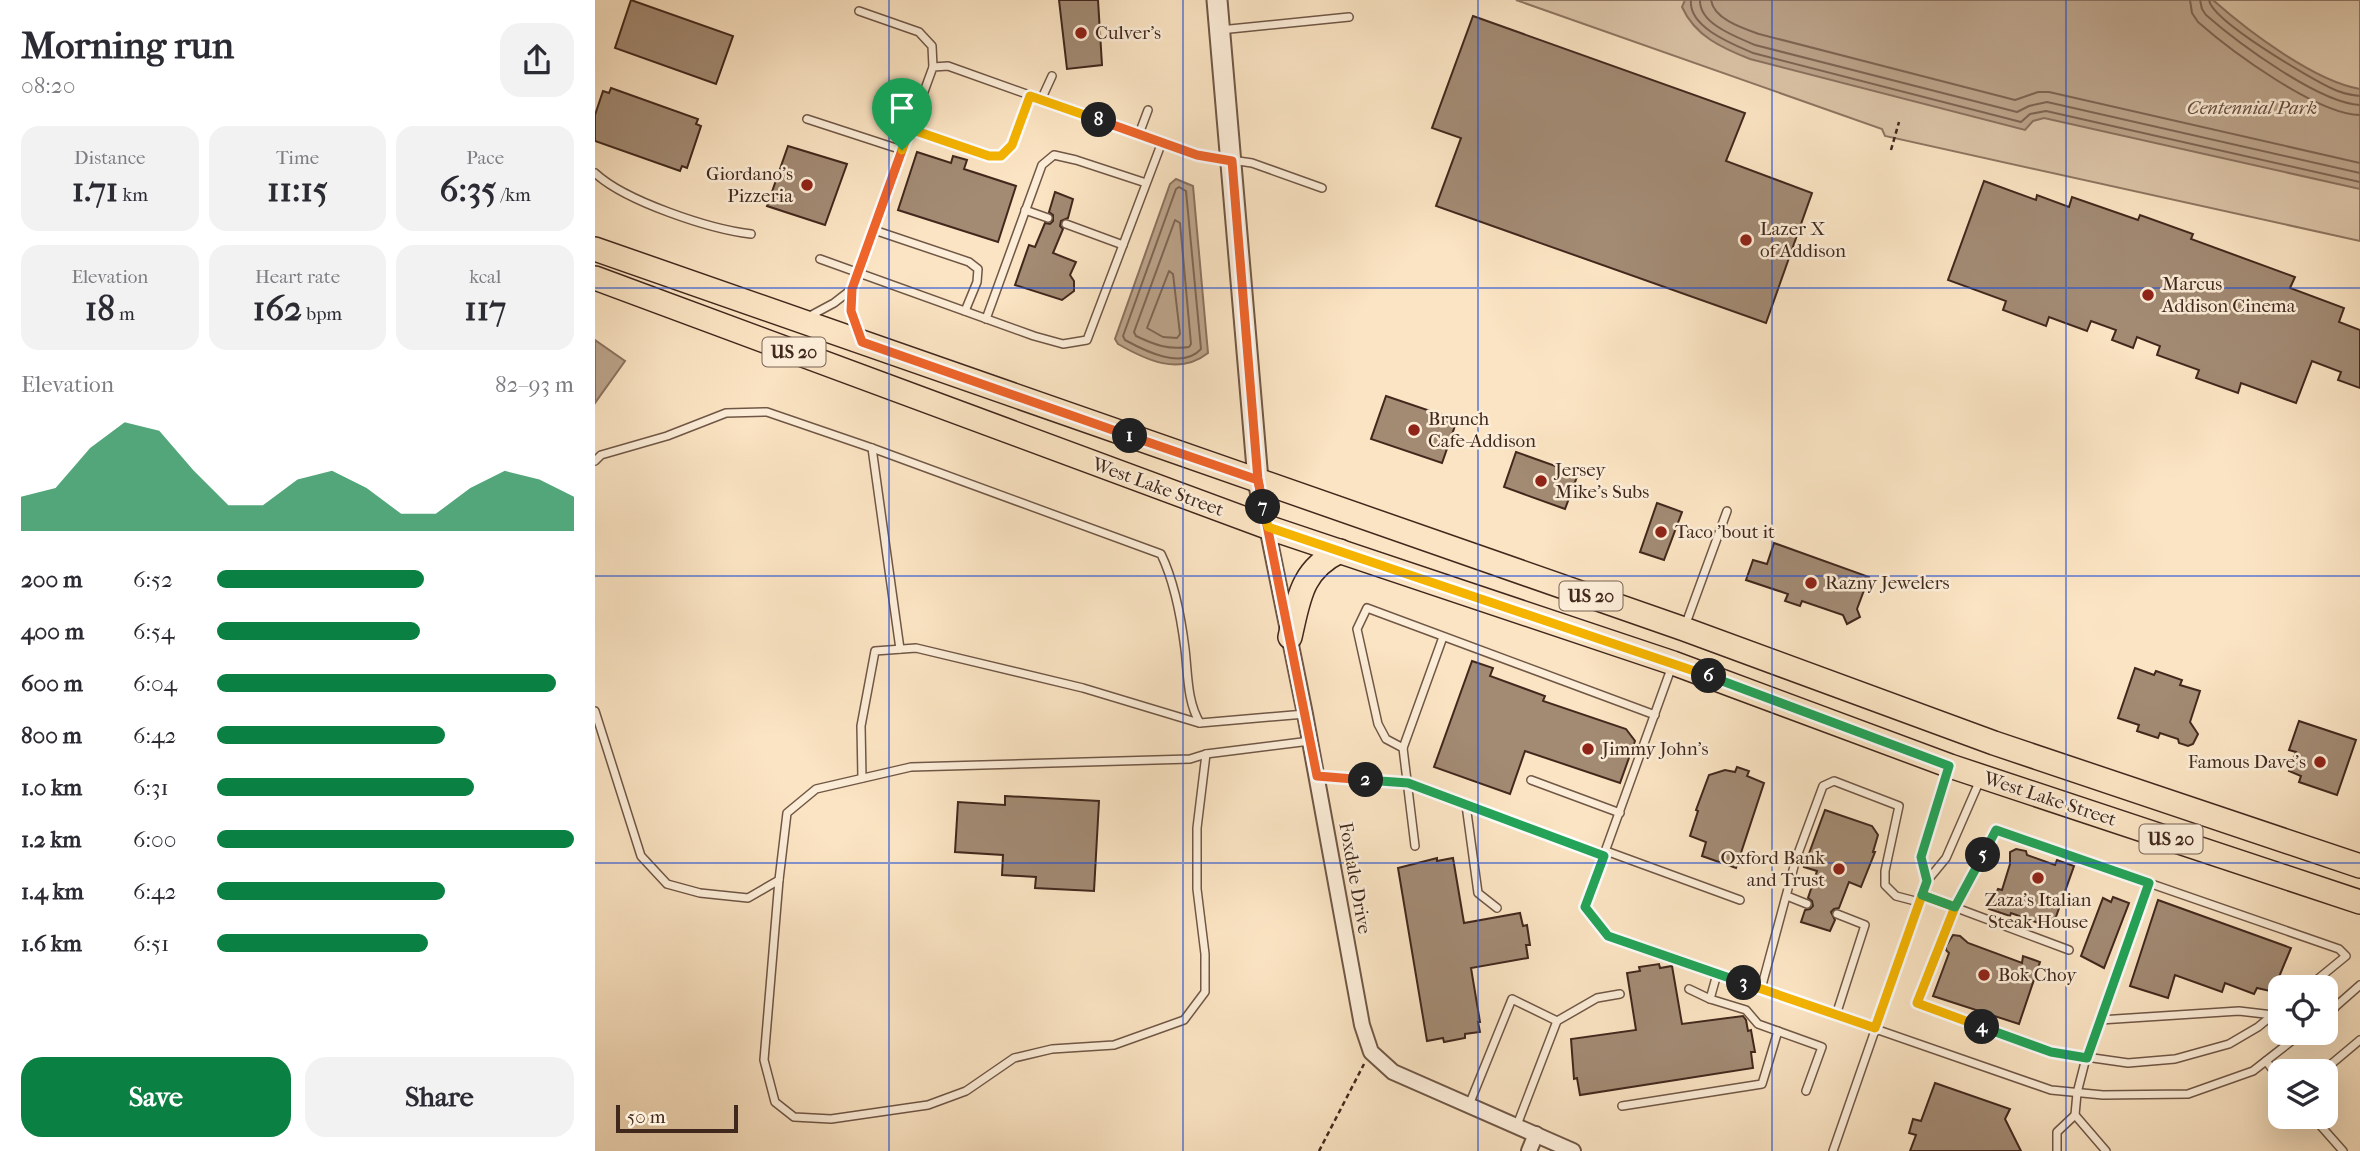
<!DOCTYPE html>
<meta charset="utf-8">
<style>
body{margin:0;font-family:"IM FELL French Canon",serif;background:#f2f2f3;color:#2b2b33;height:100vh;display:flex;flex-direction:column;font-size:26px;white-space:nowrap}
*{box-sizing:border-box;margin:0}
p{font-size:23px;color:#7c7c81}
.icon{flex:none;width:38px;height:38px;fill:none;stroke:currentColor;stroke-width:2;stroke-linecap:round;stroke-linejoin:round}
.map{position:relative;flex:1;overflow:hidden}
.sheet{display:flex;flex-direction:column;background:#fff;width:595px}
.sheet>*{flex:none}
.tools{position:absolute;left:1673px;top:975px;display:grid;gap:14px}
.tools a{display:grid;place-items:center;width:70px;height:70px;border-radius:14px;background:#fff;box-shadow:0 7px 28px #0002;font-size:35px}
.scale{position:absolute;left:21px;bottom:18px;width:122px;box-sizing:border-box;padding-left:7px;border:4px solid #41281d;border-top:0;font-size:19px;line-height:24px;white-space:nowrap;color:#41281d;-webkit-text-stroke:5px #fcedd8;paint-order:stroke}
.pin{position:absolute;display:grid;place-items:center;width:60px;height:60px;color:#fff;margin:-72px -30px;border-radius:50% 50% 50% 0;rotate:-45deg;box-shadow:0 0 7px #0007}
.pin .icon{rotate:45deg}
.km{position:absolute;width:35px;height:35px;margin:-18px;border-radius:50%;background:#222;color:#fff;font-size:19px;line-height:35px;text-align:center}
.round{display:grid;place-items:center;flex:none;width:74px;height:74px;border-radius:21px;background:#f2f2f3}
.overview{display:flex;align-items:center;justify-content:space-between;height:119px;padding:0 21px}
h1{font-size:38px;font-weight:700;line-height:52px}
.metrics{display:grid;grid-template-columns:repeat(3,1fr);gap:10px;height:119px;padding:7px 21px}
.metrics div{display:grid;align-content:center;border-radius:18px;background:#f2f2f3;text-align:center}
.metrics b{font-size:35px;font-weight:700}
.metrics small{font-size:19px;font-weight:400}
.metrics p{font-size:19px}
.chart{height:196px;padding:14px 21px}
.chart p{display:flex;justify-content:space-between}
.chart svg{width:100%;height:126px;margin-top:7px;fill:#0b8043;opacity:.7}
.action{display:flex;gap:14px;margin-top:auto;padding:14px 21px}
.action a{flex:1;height:80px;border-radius:21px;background:#0b8043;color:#fff;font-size:28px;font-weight:700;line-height:80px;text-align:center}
.action a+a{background:#f2f2f3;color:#2b2b33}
ul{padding:0 21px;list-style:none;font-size:23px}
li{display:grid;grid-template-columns:112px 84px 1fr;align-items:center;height:52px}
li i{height:18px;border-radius:9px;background:#0b8043}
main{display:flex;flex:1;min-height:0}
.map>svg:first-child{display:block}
.green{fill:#dbc4a7;stroke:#8e7662;stroke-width:2}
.water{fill:#bca48b;stroke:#8b725f;stroke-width:2}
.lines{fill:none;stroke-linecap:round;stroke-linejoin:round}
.shore{stroke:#7e6654;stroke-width:2}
.building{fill:#a28a73;stroke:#41281d;stroke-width:2}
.service-casing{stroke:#705746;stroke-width:10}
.minor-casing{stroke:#705746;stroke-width:18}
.tertiary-casing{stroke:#705746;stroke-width:23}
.primary-casing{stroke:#41281d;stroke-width:26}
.path{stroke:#41281d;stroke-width:2.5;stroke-dasharray:5 3.5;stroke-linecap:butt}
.service{stroke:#fcedd8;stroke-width:7}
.minor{stroke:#fcedd8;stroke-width:14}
.tertiary{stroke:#fcedd8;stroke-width:19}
.primary{stroke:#fbe4c3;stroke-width:23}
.split-1-casing{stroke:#fff;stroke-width:14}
.split-2-casing{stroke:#fff;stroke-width:14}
.split-3-casing{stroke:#fff;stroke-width:14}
.split-4-casing{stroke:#fff;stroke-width:14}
.split-5-casing{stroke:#fff;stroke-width:14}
.split-6-casing{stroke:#fff;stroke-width:14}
.split-7-casing{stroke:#fff;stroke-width:14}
.split-8-casing{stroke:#fff;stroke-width:14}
.split-9-casing{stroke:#fff;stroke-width:14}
.split-1{stroke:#f0652b;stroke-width:9}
.split-2{stroke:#f0652b;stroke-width:9}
.split-3{stroke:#22a559;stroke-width:9}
.split-4{stroke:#f5b400;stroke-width:9}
.split-5{stroke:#22a559;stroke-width:9}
.split-6{stroke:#22a559;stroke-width:9}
.split-7{stroke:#f5b400;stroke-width:9}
.split-8{stroke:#f0652b;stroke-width:9}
.split-9{stroke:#f5b400;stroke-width:9}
.grid{fill:none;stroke:#1d4ed8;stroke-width:2;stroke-opacity:0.55}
.poi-dot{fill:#8f2418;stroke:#fcedd8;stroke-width:2.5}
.labels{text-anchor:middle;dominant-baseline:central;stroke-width:5;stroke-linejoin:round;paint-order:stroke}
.shield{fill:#fcedd8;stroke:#796355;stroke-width:2}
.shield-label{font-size:18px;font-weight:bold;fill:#41281d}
.poi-label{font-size:19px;fill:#41281d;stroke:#fcedd8;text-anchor:start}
.park-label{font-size:19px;font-style:italic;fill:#684f40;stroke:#fcedd8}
.street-label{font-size:19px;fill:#41281d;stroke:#fcedd8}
</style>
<main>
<section class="sheet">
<div class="overview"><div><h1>Morning run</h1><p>08:20</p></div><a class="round"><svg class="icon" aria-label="share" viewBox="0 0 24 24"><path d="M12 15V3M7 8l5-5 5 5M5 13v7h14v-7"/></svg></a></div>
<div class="metrics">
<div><p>Distance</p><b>1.71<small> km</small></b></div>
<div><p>Time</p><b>11:15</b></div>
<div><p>Pace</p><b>6:35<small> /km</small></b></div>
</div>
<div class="metrics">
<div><p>Elevation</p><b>18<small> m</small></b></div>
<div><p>Heart rate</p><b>162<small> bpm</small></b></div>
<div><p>kcal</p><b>117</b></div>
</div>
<div class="chart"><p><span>Elevation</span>82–93 m</p>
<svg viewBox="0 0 160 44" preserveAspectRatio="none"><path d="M0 44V32L10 29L20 15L30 6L40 9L50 23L60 35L70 35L80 26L90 23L100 29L110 38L120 38L130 29L140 23L150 26L160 32V44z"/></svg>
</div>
<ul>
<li><b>200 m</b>6:52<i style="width:58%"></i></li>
<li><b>400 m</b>6:54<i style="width:57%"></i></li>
<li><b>600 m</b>6:04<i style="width:95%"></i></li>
<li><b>800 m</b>6:42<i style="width:64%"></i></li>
<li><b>1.0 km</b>6:31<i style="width:72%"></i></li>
<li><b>1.2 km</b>6:00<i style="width:100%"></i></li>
<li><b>1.4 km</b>6:42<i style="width:64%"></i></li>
<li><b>1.6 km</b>6:51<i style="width:59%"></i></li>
</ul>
<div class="action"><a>Save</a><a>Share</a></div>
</section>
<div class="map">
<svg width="1765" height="1151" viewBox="0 0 1765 1151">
<rect width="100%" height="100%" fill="#fbe4c3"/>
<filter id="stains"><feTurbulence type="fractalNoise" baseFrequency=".00286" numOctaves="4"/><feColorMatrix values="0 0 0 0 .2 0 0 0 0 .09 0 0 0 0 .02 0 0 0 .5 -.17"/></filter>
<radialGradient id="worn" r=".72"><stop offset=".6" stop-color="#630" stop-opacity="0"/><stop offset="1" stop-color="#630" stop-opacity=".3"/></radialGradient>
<!-- green -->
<polygon class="green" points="921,0 1765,0 1765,241 1290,136 1287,129"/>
<!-- water -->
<g class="water">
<path d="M1090,0h528c35,31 101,81 147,89v100l-316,-71 -11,3 -8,9 -275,-71c-28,-11 -55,-23 -68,-52z"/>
<path d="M581,179l17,7 15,167c-29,23 -62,7 -90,-9l-3,-5 55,-155z"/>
<polygon points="0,340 30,361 0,403"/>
</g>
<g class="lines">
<!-- shore -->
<g class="shore">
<path d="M1096,0c-3,27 41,44 62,53l268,69 9,-8 16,-3 314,71"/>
<path d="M1105,0c-1,24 37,37 55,45l262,67 12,-6 18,-4 313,71"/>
<path d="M1116,0c3,19 31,28 48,34l256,66 23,-8h11l311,71"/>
<path d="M1595,0l2,13 6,9c33,29 118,92 162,93"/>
<path d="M1605,0l2,9 4,6c32,28 113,88 154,90"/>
<path d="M1614,0c3,21 102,79 124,89 8,4 18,6 27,7"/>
<path d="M584,187l7,4 15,158c-19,21 -56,2 -76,-9l-2,-4 53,-147z"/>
<path d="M580,220l5,3 11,121 -2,3c-21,3 -34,-2 -53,-11l-2,-4z"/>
<polygon points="574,271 578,274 585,334 582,338 568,337 552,328"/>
</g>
</g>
<!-- building -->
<g class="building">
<polygon points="36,0 138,36 121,84 20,48"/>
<polygon points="464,0 503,0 507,65 472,69"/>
<polygon points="878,16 1150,113 1131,161 1217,193 1171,323 841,206 866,138 837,128"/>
<polygon points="16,88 103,119 101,124 106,126 92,168 87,166 85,171 0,141 0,115 8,91 14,93"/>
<polygon points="193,146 252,164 230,225 172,206"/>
<polygon points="322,152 356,163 358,156 372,160 369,169 421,186 403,242 303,210"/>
<polygon points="1389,181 1441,200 1442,195 1474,207 1477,197 1543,220 1545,215 1598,234 1596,239 1700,277 1695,288 1749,308 1744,322 1765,330 1765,388 1743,380 1746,372 1717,361 1701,403 1646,383 1643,393 1601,378 1604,370 1562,355 1565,346 1542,337 1538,348 1517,340 1521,330 1496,321 1492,331 1454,317 1451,326 1408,310 1411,301 1353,280"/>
<polygon points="460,192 478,199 473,218 466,221 465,226 468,229 458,253 481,262 475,275 479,281 479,291 467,300 420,285 434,245 440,247 450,223 455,224 458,221 458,215 454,212"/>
<polygon points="791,396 862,420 847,463 776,439"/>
<polygon points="921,452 983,474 970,509 909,487"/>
<polygon points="1062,503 1087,512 1069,560 1045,552"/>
<polygon points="1179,543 1274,577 1262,609 1265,617 1252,624 1248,615 1207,601 1205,606 1190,601 1193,594 1151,580 1158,560 1172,564"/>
<polygon points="877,661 898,668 895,676 950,696 948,701 1031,729 1040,741 1025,783 930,751 915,794 839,767"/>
<polygon points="1540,668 1559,675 1561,671 1587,680 1585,685 1605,691 1595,722 1603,734 1598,744 1593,746 1584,743 1583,739 1565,733 1563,738 1542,731 1544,725 1523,718"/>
<polygon points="1704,721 1761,740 1742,795 1704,782 1706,776 1694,771 1701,752 1694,750"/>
<polygon points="1142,767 1154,771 1152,776 1169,783 1141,868 1107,856 1111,842 1095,836 1103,811 1101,810 1114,775 1130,770 1140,772"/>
<polygon points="410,796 504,801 499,891 440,888 441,877 407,875 408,855 360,852 363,802 410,805"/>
<polygon points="1230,810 1277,826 1283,835 1278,852 1280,852 1266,887 1254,882 1244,908 1239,909 1236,912 1240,920 1235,931 1206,922 1210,910 1215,909 1218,906 1217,901 1213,898 1222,871 1209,867"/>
<polygon points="1421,849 1431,851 1432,855 1460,865 1462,860 1479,866 1457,928 1416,913 1415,916 1394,909 1403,889 1407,890 1415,864 1415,852"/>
<polygon points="842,858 842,861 858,858 869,923 925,913 928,926 932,925 935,945 931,945 933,958 876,968 885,1022 883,1022 885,1032 870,1034 870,1038 849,1042 848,1038 832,1041 803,868"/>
<polygon points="1518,897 1534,903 1509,968 1486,956 1508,898 1516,902"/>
<polygon points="1563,900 1696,948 1679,989 1675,991 1662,988 1659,994 1630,983 1627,992 1580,975 1573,998 1535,986"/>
<polygon points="1358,935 1365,936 1373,943 1427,963 1428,956 1445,962 1424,1024 1338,996 1354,953 1351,950 1351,946"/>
<polygon points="1064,964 1065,968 1077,966 1087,1024 1148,1016 1151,1020 1153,1031 1156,1030 1160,1052 1156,1052 1158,1068 985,1095 982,1078 979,1079 976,1039 1041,1030 1032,973 1045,971 1044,967"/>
<polygon points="1340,1083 1415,1109 1410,1119 1426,1151 1315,1151 1321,1135 1314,1133 1318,1119 1326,1121"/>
</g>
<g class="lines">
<!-- service casing -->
<g class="service-casing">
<g id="service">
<polyline points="264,11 324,32 337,46 338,67"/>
<polyline points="625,30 754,17"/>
<polyline points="446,100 457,76"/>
<polyline points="212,119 307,150"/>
<polyline points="315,129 394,156 406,156 417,145 435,96"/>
<polyline points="544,134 553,110"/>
<path d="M0,173c30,28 114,56 156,61"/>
<polyline points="430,210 453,218"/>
<polyline points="471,224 528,245"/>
<polyline points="279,230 374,262 383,269 382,282 370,311"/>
<polyline points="225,259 439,336 468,344 492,340 567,142"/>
<polyline points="213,317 239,303 257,289"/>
<polyline points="391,319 447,165 459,155 481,160 551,183"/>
<polyline points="264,335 256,311 257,289 338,67 353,66 602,155 657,163 727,188"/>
<polyline points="277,448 305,649"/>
<path d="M0,461l6,-6 66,-19 59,-23 41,-1 105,36 289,106c14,29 20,63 24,95 3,25 2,53 15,74l105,-9"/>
<polyline points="1090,626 1132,511"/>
<polyline points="1077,666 990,907 1013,936 1456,1090 1508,1095 1593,1094 1658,1071 1708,1032"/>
<polyline points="0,711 46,856 72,884 105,893 153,898 184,880 192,813 221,789 316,767 595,759 611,754 715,741"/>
<polyline points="808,748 848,637"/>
<polyline points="722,776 812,783 1009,856"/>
<polyline points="267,778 266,726 280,651 321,648 488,688 604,723"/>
<polyline points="936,780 1025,813"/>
<polyline points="871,805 883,893 902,908"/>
<polyline points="820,846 808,748 791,739 783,724 762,629 772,608 1060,715"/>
<polyline points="1011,851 1145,900"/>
<polyline points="184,880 169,1060 180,1102 199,1117 236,1119 333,1105 371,1091 419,1058 457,1049 519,1045 589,1020 610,992 610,954 602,889 602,828 611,754"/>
<polyline points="1332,881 1327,857 1354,767"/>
<polyline points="1327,895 1474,950"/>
<polyline points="1192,896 1212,904"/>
<polyline points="1094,989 1115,999 1151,1010 1163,1024 1227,1047 1211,1091"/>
<polyline points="1166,989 1201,859 1228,786 1239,781 1304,806 1290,871 1290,885 1301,896 1324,902"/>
<polyline points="1731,996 1739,1009"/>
<polyline points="1115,999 1122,974"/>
<polyline points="1685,1009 1663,1027 1634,1044 1580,1059 1533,1063 1456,1052 1322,1003 1360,907 1401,830 1744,949 1751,956 1713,987"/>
<polyline points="1241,1015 1270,925 1242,914"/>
<polyline points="1731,1015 1765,985"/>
<polyline points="1505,1020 1644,1011 1678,1015"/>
<polyline points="1671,1061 1685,1079"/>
<polyline points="1728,1071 1765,1040"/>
<polyline points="874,1105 917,999 962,1021"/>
<polyline points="1027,1106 1167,1084 1183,1031"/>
<polyline points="1480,1115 1511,1151"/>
<polyline points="1717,1116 1748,1151"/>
<polyline points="922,1125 962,1021 1002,998 1025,994"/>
<polyline points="1238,1151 1332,881 1351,858 1385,780"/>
<polyline points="1462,1151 1462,1132 1480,1115 1482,1093 1491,1058 1554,883"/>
</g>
</g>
<!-- minor casing -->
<g class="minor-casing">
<g id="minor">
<polyline points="672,527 710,714 767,1025 776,1052 798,1072 978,1151"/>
<polyline points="934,1151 941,1134"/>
</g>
</g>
<!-- tertiary casing -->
<g class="tertiary-casing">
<polyline id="tertiary" points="622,0 663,480 672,527"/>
</g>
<!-- primary casing -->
<g class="primary-casing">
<g id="primary">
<polyline points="0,249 1089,629 1399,743 1765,866"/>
<polyline points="0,278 672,527 1078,663 1355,766 1765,902"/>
<path d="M695,637c9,-39 11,-67 50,-86"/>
</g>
</g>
<!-- path -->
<g class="path">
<polyline points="1296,150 1304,122"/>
<polyline points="724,1151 769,1064"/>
</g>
<!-- service -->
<use href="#service" class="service"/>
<!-- minor -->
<use href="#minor" class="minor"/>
<!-- tertiary -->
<use href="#tertiary" class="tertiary"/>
<!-- primary -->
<use href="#primary" class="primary"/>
</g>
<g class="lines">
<!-- split-1 casing -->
<g class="split-1-casing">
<polyline id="split-1" points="307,150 257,289 256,311 267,342 535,436"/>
</g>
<!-- split-2 casing -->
<g class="split-2-casing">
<polyline id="split-2" points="535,436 663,480 722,776 771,780"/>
</g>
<!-- split-3 casing -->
<g class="split-3-casing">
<polyline id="split-3" points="771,780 813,783 1009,856 990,907 1013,936 1149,983"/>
</g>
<!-- split-4 casing -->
<g class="split-4-casing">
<polyline id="split-4" points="1149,983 1280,1028 1327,895 1360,907 1322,1003 1387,1027"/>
</g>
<!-- split-5 casing -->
<g class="split-5-casing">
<polyline id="split-5" points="1387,1027 1456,1052 1492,1058 1554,883 1401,830 1388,855"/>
</g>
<!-- split-6 casing -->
<g class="split-6-casing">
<polyline id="split-6" points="1114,676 1354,766 1326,857 1332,881 1327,895 1360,907 1388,855"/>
</g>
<!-- split-7 casing -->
<g class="split-7-casing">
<polyline id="split-7" points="668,507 673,527 1114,676"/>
</g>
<!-- split-8 casing -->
<g class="split-8-casing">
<polyline id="split-8" points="504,120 602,155 637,161 663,480 668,507"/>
</g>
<!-- split-9 casing -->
<g class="split-9-casing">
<polyline id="split-9" points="307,150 315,129 394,156 406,156 417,145 435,96 504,120"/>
</g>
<!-- split-1 -->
<use href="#split-1" class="split-1"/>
<!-- split-2 -->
<use href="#split-2" class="split-2"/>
<!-- split-3 -->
<use href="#split-3" class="split-3"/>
<!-- split-4 -->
<use href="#split-4" class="split-4"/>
<!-- split-5 -->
<use href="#split-5" class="split-5"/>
<!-- split-6 -->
<use href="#split-6" class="split-6"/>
<!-- split-7 -->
<use href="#split-7" class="split-7"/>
<!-- split-8 -->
<use href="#split-8" class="split-8"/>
<!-- split-9 -->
<use href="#split-9" class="split-9"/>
</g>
<!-- grid -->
<path class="grid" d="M294,0v1151M588,0v1151M883,0v1151M1177,0v1151M1471,0v1151M0,288h1765M0,576h1765M0,863h1765"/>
<!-- markers -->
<g class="poi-dot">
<circle cx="486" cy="33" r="7"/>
<circle cx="212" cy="185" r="7"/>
<circle cx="1151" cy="240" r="7"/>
<circle cx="1553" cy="295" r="7"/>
<circle cx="819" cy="430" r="7"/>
<circle cx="946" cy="481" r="7"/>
<circle cx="1066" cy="532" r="7"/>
<circle cx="1216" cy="583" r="7"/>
<circle cx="993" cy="749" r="7"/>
<circle cx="1725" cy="762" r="7"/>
<circle cx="1244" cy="869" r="7"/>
<circle cx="1443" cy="878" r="7"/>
<circle cx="1389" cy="975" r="7"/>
</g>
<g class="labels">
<!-- shield labels -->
<g class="shield">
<rect x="167.5" y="337.5" width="63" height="29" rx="5"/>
<rect x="964.5" y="581.5" width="63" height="29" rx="5"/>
<rect x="1544.5" y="824.5" width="63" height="29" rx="5"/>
</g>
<g class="shield-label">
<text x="199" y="352">US 20</text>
<text x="996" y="596">US 20</text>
<text x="1576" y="839">US 20</text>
</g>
<!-- poi labels -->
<g class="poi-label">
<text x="500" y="33">Culver's</text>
<text x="198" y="174" text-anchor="end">Giordano's<tspan x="198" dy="22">Pizzeria</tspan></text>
<text x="1165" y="229">Lazer X<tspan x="1165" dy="22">of Addison</tspan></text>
<text x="1567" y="284">Marcus<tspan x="1567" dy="22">Addison Cinema</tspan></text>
<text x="833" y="419">Brunch<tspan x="833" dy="22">Cafe-Addison</tspan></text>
<text x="960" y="470">Jersey<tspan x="960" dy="22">Mike's Subs</tspan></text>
<text x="1080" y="532">Taco 'bout it</text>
<text x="1230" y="583">Razny Jewelers</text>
<text x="1007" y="749">Jimmy John's</text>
<text x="1711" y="762" text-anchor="end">Famous Dave's</text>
<text x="1230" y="858" text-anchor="end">Oxford Bank<tspan x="1230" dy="22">and Trust</tspan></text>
<text x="1443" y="900" text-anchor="middle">Zaza's Italian<tspan x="1443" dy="22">Steak House</tspan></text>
<text x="1403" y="975">Bok Choy</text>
</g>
<!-- park labels -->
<g class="park-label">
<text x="1657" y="108">Centennial Park</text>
</g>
<!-- street labels -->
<g class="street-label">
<text transform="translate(563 487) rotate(20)">West Lake Street</text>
<text transform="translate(1455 799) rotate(18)">West Lake Street</text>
<text transform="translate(760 878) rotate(80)">Foxdale Drive</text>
</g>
</g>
<rect width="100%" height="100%" filter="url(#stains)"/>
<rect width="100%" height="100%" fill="url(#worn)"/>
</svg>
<div class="tools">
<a><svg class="icon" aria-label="locate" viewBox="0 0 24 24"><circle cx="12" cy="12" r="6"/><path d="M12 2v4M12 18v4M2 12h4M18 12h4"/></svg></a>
<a><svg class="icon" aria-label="layers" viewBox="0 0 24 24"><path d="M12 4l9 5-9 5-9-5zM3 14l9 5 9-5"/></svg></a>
</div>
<div class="scale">50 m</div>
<div class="pin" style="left:307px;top:150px;background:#1e9e55"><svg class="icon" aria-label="arrive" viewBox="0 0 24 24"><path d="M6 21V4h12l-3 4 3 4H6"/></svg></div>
<b class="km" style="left:535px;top:436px">1</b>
<b class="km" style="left:771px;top:780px">2</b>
<b class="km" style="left:1149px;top:983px">3</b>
<b class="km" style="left:1387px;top:1027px">4</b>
<b class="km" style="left:1388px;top:855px">5</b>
<b class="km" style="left:1114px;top:676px">6</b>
<b class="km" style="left:668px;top:507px">7</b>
<b class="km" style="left:504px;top:120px">8</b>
</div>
</main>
